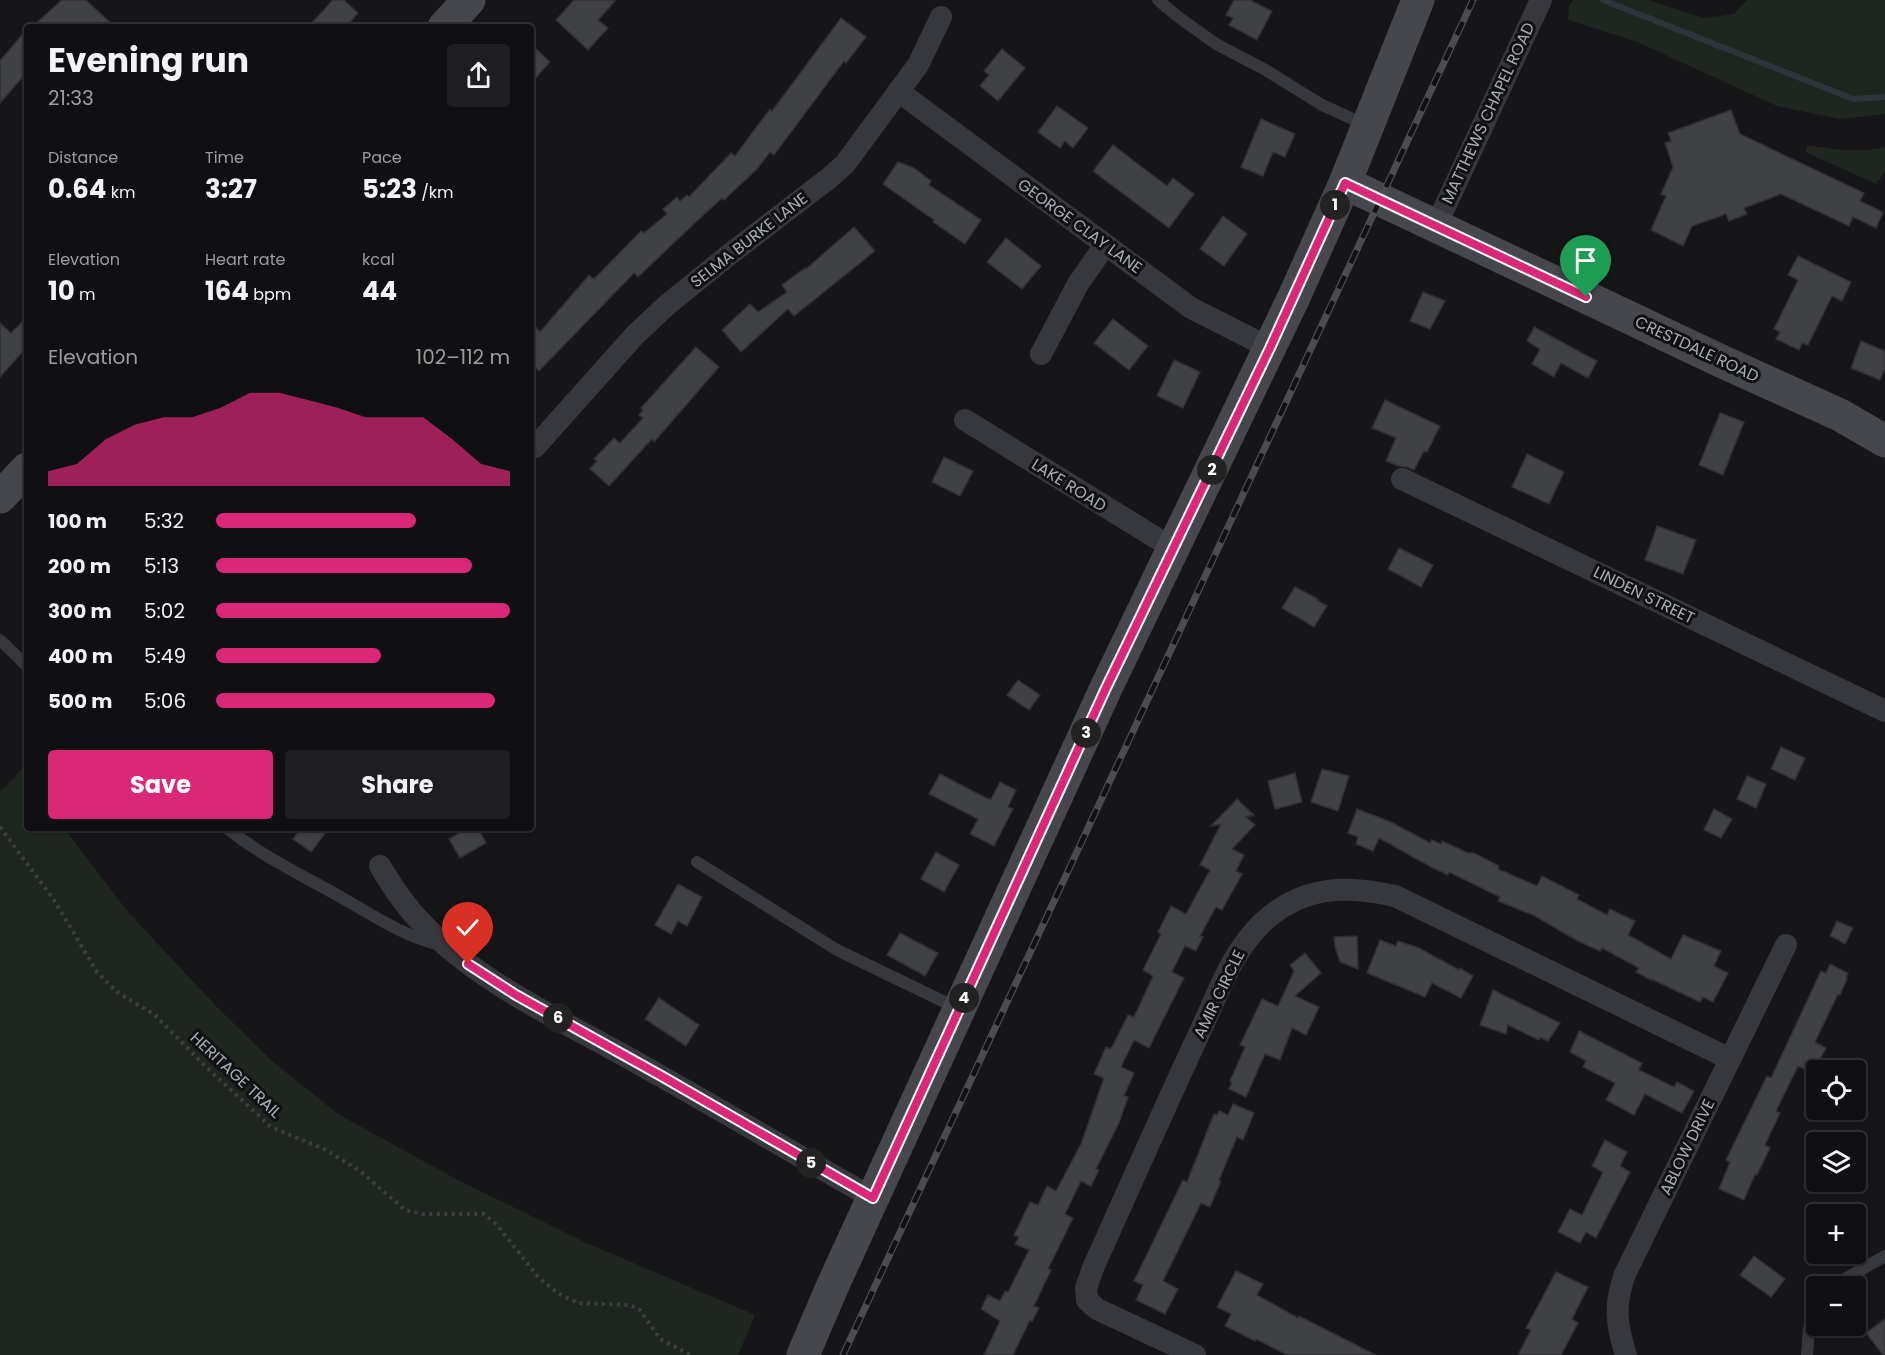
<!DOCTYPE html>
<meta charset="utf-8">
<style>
body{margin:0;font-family:Poppins,sans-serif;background:#1e1e20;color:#f1f3f6;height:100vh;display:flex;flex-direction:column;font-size:22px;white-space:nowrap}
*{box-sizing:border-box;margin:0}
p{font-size:20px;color:#9c9d9f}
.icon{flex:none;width:33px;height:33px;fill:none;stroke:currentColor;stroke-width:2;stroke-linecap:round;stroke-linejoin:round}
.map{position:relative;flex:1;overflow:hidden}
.panel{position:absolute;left:24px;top:24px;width:510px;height:807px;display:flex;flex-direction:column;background:#101012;border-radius:6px;box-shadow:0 2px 4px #0004,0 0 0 2px #303032}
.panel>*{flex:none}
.tools{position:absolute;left:1806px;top:1060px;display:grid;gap:12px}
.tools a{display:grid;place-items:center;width:60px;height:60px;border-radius:6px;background:#101012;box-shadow:0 2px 4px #0004,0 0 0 2px #303032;font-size:30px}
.pin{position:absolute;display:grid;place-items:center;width:51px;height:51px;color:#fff;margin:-62px -26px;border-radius:50% 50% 50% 0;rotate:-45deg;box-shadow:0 0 6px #0007}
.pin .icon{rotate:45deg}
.km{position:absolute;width:30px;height:30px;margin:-15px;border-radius:50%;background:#222;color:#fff;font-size:16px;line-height:30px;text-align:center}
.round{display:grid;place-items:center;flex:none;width:63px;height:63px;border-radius:6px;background:#1e1e20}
.summary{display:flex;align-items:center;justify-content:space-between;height:102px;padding:0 24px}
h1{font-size:33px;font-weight:700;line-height:45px}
.figures{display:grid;grid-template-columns:repeat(3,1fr);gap:9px;height:102px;padding:6px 24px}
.figures div{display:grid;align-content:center}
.figures b{font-size:26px;font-weight:700}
.figures small{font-size:16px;font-weight:400}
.figures p{font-size:16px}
.chart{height:168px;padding:12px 24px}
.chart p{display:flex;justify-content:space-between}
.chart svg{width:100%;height:108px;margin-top:6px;fill:#db2777;opacity:.7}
.primary-button{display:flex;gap:12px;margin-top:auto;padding:12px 24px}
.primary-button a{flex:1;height:69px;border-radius:6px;background:#db2777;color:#fff;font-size:24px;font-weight:700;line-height:69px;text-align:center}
.primary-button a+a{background:#1e1e20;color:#f1f3f6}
ul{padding:0 24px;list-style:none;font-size:20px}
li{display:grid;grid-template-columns:96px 72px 1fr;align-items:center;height:45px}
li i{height:15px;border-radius:8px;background:#db2777}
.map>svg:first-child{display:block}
.green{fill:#1e261f}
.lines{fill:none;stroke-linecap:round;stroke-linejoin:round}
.stream{stroke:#2c353c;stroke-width:6}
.building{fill:#404145;stroke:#303034;stroke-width:1.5}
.path{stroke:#3d3f44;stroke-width:4;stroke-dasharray:3 4.5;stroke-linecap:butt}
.lane{stroke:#37383d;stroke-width:12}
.street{stroke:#37383d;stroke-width:22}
.secondary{stroke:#45474d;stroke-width:33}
.rail-casing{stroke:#4a4c52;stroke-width:7}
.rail{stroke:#111113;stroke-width:4.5;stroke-dasharray:14;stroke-linecap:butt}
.route-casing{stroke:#fff;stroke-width:12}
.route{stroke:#db2777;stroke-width:8}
.labels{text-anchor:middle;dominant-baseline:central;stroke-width:6;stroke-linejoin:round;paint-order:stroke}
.street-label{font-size:16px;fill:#a8adb8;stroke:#111113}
</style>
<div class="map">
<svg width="1885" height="1355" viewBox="0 0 1885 1355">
<rect width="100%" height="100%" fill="#161618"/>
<!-- green -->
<g class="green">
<polygon points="1573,0 1648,0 1703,18 1734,14 1747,0 1885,0 1885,114 1840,119 1777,106 1635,41 1568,20 1569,6"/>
<path d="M1808,145c26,5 51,8 77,2v25l-9,12 -71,-32z"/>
<polygon points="22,769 27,776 27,828 64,828 128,912 216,1006 272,1061 338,1114 454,1178 582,1241 755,1315 738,1355 0,1355 0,792"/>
</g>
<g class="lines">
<!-- stream -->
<polyline class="stream" points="1603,0 1853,99 1885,97"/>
</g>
<!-- building -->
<g class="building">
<polygon points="62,0 86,0 115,27 32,27"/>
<polygon points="333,0 344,0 358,13 346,27 308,27"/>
<polygon points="574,0 616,0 598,20 608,28 588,50 556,20"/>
<polygon points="1234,0 1250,0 1272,11 1257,40 1229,25 1233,18 1226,15"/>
<polygon points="841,18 866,37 846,63 844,61 774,155 770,152 757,169 724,200 722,198 697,221 638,277 634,273 539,371 531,363 531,322 540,332 589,275 594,279 641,231 644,233 667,214 663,209 677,197 680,201 687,195 689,197 731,153 735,156 770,109 772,111"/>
<polygon points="27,29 27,72 0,103 0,61"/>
<polygon points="531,44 550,62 531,83"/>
<polygon points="1002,49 1025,68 998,101 980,86 989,75 984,71"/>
<polygon points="1057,106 1088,128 1073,148 1065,141 1060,148 1038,132"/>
<polygon points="1731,110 1740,134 1864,193 1860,201 1883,212 1876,228 1853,217 1849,226 1781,194 1744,208 1747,214 1729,221 1726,214 1692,226 1683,246 1651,230 1666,196 1661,194 1673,167 1665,143 1671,141 1668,133"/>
<polygon points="1261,119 1295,134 1285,157 1273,152 1263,176 1241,167"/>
<polygon points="1113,145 1167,186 1173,178 1194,194 1169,228 1093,171"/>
<polygon points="898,162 914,168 931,181 929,185 981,220 965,244 933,222 934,220 883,184"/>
<polygon points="1223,216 1247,234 1224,266 1200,249"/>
<polygon points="854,227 875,251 794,316 788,309 741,352 722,330 750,304 758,312 787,292 782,285 805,268 806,269"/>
<polygon points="1006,238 1041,266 1022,289 987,262"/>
<polygon points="1798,256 1851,282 1842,301 1832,296 1808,345 1802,343 1799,350 1776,339 1780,332 1774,329 1798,280 1788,275"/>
<polygon points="1423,292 1445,301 1430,329 1410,321"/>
<polygon points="27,317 27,347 0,377 0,323 11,333"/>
<polygon points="1113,319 1148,346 1129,370 1094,343"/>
<polygon points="1534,327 1597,361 1588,378 1561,363 1554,377 1532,364 1540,349 1527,341"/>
<polygon points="1861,341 1885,351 1885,368 1880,380 1851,368"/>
<polygon points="696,347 719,367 654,442 652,439 609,486 590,469 597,461 594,459 614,438 620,443 643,418 639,415 643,410 641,408"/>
<polygon points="1174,360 1200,372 1183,408 1157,396"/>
<polygon points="1385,400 1440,426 1427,452 1424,451 1414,470 1407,467 1398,466 1386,461 1396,438 1372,428"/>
<polygon points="1720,413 1744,422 1723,475 1699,465"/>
<polygon points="1527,454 1564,472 1549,504 1512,487"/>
<polygon points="944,457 973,471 960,496 932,482"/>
<polygon points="1657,526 1696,540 1683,574 1645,560"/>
<polygon points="1399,548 1433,565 1421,587 1388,569"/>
<polygon points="1295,587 1318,599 1317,600 1327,606 1314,627 1282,608"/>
<polygon points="1018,680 1040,695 1029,710 1007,695"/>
<polygon points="1781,747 1805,758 1795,780 1771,769"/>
<polygon points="1322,769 1349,776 1338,811 1311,802"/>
<polygon points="1295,773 1302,802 1275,809 1268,781"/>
<polygon points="940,774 988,799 991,799 1000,782 1016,790 1008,807 1013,809 994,846 970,834 978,819 929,794"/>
<polygon points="1747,776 1766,784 1756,808 1737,799"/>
<polygon points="1237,799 1254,815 1246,817 1255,825 1232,849 1244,855 1236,871 1242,874 1222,910 1216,907 1200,936 1203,937 1196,951 1185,946 1172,972 1184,978 1149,1048 1134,1040 1121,1067 1134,1073 1124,1096 1128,1097 1119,1123 1096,1169 1099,1170 1091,1186 1081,1181 1065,1214 1073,1218 1048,1269 1051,1270 1034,1306 1039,1308 1032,1322 1030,1320 1013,1355 984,1355 1000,1321 981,1309 988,1295 1000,1301 1005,1291 1008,1292 1029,1250 1015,1244 1019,1237 1014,1235 1030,1202 1038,1205 1047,1186 1056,1191 1081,1144 1104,1078 1094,1074 1106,1047 1111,1049 1128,1015 1134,1017 1153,976 1143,970 1161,934 1158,932 1171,906 1186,914 1210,870 1200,865 1221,824 1211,826"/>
<polygon points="1357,809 1391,822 1430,843 1432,840 1441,844 1442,841 1468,853 1474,853 1499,866 1498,869 1537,886 1542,876 1579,895 1577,899 1607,915 1610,909 1635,921 1628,935 1671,959 1683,935 1721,951 1714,966 1728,973 1713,1002 1703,997 1700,1002 1651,979 1651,980 1636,972 1639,968 1602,948 1600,951 1576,940 1535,916 1498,901 1500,897 1449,872 1448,875 1431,867 1379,838 1373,851 1356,844 1358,837 1348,833"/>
<polygon points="1714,809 1732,819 1721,838 1704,830"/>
<polygon points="301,828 329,828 311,852 293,839"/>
<polygon points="467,828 478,828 486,843 460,858 449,839"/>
<polygon points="936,852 959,865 944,892 921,879"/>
<polygon points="678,884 702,897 687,926 678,921 671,934 655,925"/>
<polygon points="1837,921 1853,928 1845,944 1830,936"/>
<polygon points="900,933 938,953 925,976 887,955"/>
<polygon points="1357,936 1358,969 1340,962 1335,946 1334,937"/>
<polygon points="1380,940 1396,946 1398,941 1419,948 1459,970 1460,968 1473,976 1461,998 1432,983 1425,997 1367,973"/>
<polygon points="1305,953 1321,973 1295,996 1319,1007 1306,1035 1292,1028 1280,1060 1265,1054 1246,1097 1229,1089 1232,1082 1230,1081 1245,1047 1240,1045 1262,999 1278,1006 1294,971 1290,965"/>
<polygon points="1830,964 1848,973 1846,978 1847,979 1840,995 1838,994 1815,1042 1826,1048 1813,1073 1798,1066 1776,1111 1780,1113 1765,1145 1770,1148 1757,1175 1755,1174 1744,1200 1719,1189 1730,1162 1726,1160 1767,1076 1771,1078 1821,971 1826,973"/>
<polygon points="1493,990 1560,1023 1548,1041 1540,1037 1539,1040 1508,1025 1506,1034 1480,1025"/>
<polygon points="659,998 699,1025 686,1046 645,1019"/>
<polygon points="1579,1031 1642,1063 1639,1070 1674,1087 1677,1082 1694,1091 1682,1113 1645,1094 1634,1115 1606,1100 1615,1083 1583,1067 1586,1061 1570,1052"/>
<polygon points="1233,1104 1254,1113 1243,1140 1237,1137 1219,1180 1221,1181 1210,1207 1201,1203 1163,1281 1178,1289 1165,1314 1136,1300 1143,1285 1134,1281 1183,1180 1187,1182 1214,1114 1217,1115 1219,1111 1228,1115"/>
<polygon points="1605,1140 1627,1152 1620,1166 1630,1172 1596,1238 1586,1232 1580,1243 1558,1232 1570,1209 1582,1215 1603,1172 1592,1166"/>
<polygon points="1754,1256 1785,1279 1771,1297 1740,1275"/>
<polygon points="1236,1271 1263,1284 1257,1295 1298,1318 1299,1316 1376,1355 1287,1355 1256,1339 1255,1341 1225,1326 1231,1314 1217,1307"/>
<polygon points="1556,1272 1588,1287 1572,1319 1578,1323 1561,1355 1518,1355 1531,1330 1526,1328"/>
<polygon points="1885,1319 1885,1355 1883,1355 1866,1333"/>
</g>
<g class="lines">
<!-- path -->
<polyline class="path" points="0,827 54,900 97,972 117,992 155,1015 205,1066 271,1127 326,1150 360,1171 405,1210 423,1214 484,1214 497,1225 539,1278 559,1294 578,1303 630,1305 640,1310 660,1339 691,1355"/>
<!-- lane -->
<g class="lane">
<polyline points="1158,0 1177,16 1216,44 1264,69 1322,105 1366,125"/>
<polyline points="0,640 27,666"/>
<path d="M227,828c33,27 73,46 110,67 34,19 65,41 103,50"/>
<polyline points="697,862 837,950 957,1008"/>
<polyline points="1831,1287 1885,1256"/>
<polyline points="1807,1355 1809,1329 1816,1304"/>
</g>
<!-- street -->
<g class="street">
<polyline points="898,91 1191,308 1270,348"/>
<polyline points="1436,226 1541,0"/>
<polyline points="1041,354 1078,284 1105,245"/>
<polyline points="965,420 1174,549"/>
<polyline points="535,447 635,335 667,305 730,254 828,179 845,164 918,65 941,17"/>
<polyline points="1402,479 1885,711"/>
<path d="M380,866c12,20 24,39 40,55 62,66 151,103 228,148 75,42 150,87 225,129"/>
<path d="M1195,1355l-98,-46 -10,-9 -1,-12 7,-20c35,-77 69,-155 105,-232 20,-42 35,-90 72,-120 39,-31 79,-30 125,-20l335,163"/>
<path d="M1626,1355c-10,-31 -12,-50 -1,-81l161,-329"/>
</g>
<!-- secondary -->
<g class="secondary">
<polyline points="444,27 469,0"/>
<polyline points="1345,183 1723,362 1840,415 1885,441"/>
<polyline points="0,497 27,469"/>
<polyline points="803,1355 833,1285 1106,688 1294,297 1345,183 1418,0"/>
</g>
<!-- rail casing -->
<g class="rail-casing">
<polyline id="rail" points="843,1355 1473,0"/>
</g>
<!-- rail -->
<use href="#rail" class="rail"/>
</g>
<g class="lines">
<!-- route casing -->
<g class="route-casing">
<polyline id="route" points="468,964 516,995 665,1078 873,1198 1106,688 1270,348 1345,183 1586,297"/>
</g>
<!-- route -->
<use href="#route" class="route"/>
</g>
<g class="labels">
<!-- street labels -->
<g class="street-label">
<text transform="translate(1488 113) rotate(-65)">MATTHEWS CHAPEL ROAD</text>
<text transform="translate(1080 226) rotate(36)">GEORGE CLAY LANE</text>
<text transform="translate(749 240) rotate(-38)">SELMA BURKE LANE</text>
<text transform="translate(1697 349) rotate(25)">CRESTDALE ROAD</text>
<text transform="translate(1069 485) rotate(32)">LAKE ROAD</text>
<text transform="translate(1644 595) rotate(26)">LINDEN STREET</text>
<text transform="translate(1219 994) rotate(-64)">AMIR CIRCLE</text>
<text transform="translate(236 1075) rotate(43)">HERITAGE TRAIL</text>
<text transform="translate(1687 1147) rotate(-64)">ABLOW DRIVE</text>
</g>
</g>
</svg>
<div class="tools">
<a><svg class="icon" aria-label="locate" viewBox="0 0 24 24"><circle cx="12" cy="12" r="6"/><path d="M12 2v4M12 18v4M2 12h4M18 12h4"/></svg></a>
<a><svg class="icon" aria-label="layers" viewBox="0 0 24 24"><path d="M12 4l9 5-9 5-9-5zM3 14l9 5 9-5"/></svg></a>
<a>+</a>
<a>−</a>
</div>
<div class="pin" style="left:1586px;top:297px;background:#1e9e55"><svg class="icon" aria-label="arrive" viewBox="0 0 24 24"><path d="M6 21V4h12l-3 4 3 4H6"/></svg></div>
<div class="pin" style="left:468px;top:964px;background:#d93025"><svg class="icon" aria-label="check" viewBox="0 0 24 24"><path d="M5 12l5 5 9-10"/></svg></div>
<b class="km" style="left:1335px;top:205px">1</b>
<b class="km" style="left:1212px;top:470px">2</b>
<b class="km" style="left:1086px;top:733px">3</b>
<b class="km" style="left:964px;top:998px">4</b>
<b class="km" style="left:811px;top:1163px">5</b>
<b class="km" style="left:558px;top:1018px">6</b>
<section class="panel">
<div class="summary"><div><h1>Evening run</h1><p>21:33</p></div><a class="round"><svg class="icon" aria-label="share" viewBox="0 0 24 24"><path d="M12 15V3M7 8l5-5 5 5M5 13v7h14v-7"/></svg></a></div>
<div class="figures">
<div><p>Distance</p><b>0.64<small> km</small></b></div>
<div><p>Time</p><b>3:27</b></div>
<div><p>Pace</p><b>5:23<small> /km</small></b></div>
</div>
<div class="figures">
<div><p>Elevation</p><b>10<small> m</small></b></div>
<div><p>Heart rate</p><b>164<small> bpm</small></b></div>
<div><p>kcal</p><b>44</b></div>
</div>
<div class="chart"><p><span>Elevation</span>102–112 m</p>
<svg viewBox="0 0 160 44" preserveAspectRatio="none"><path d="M0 44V38L10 35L20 25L30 19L40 16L50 16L60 12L70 6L80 6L90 9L100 12L110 16L120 16L130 16L140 25L150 35L160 38V44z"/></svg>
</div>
<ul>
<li><b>100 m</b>5:32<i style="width:68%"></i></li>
<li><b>200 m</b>5:13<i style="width:87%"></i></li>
<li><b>300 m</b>5:02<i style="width:100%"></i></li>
<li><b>400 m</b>5:49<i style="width:56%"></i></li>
<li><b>500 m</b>5:06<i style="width:95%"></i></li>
</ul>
<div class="primary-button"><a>Save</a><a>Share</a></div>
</section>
</div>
